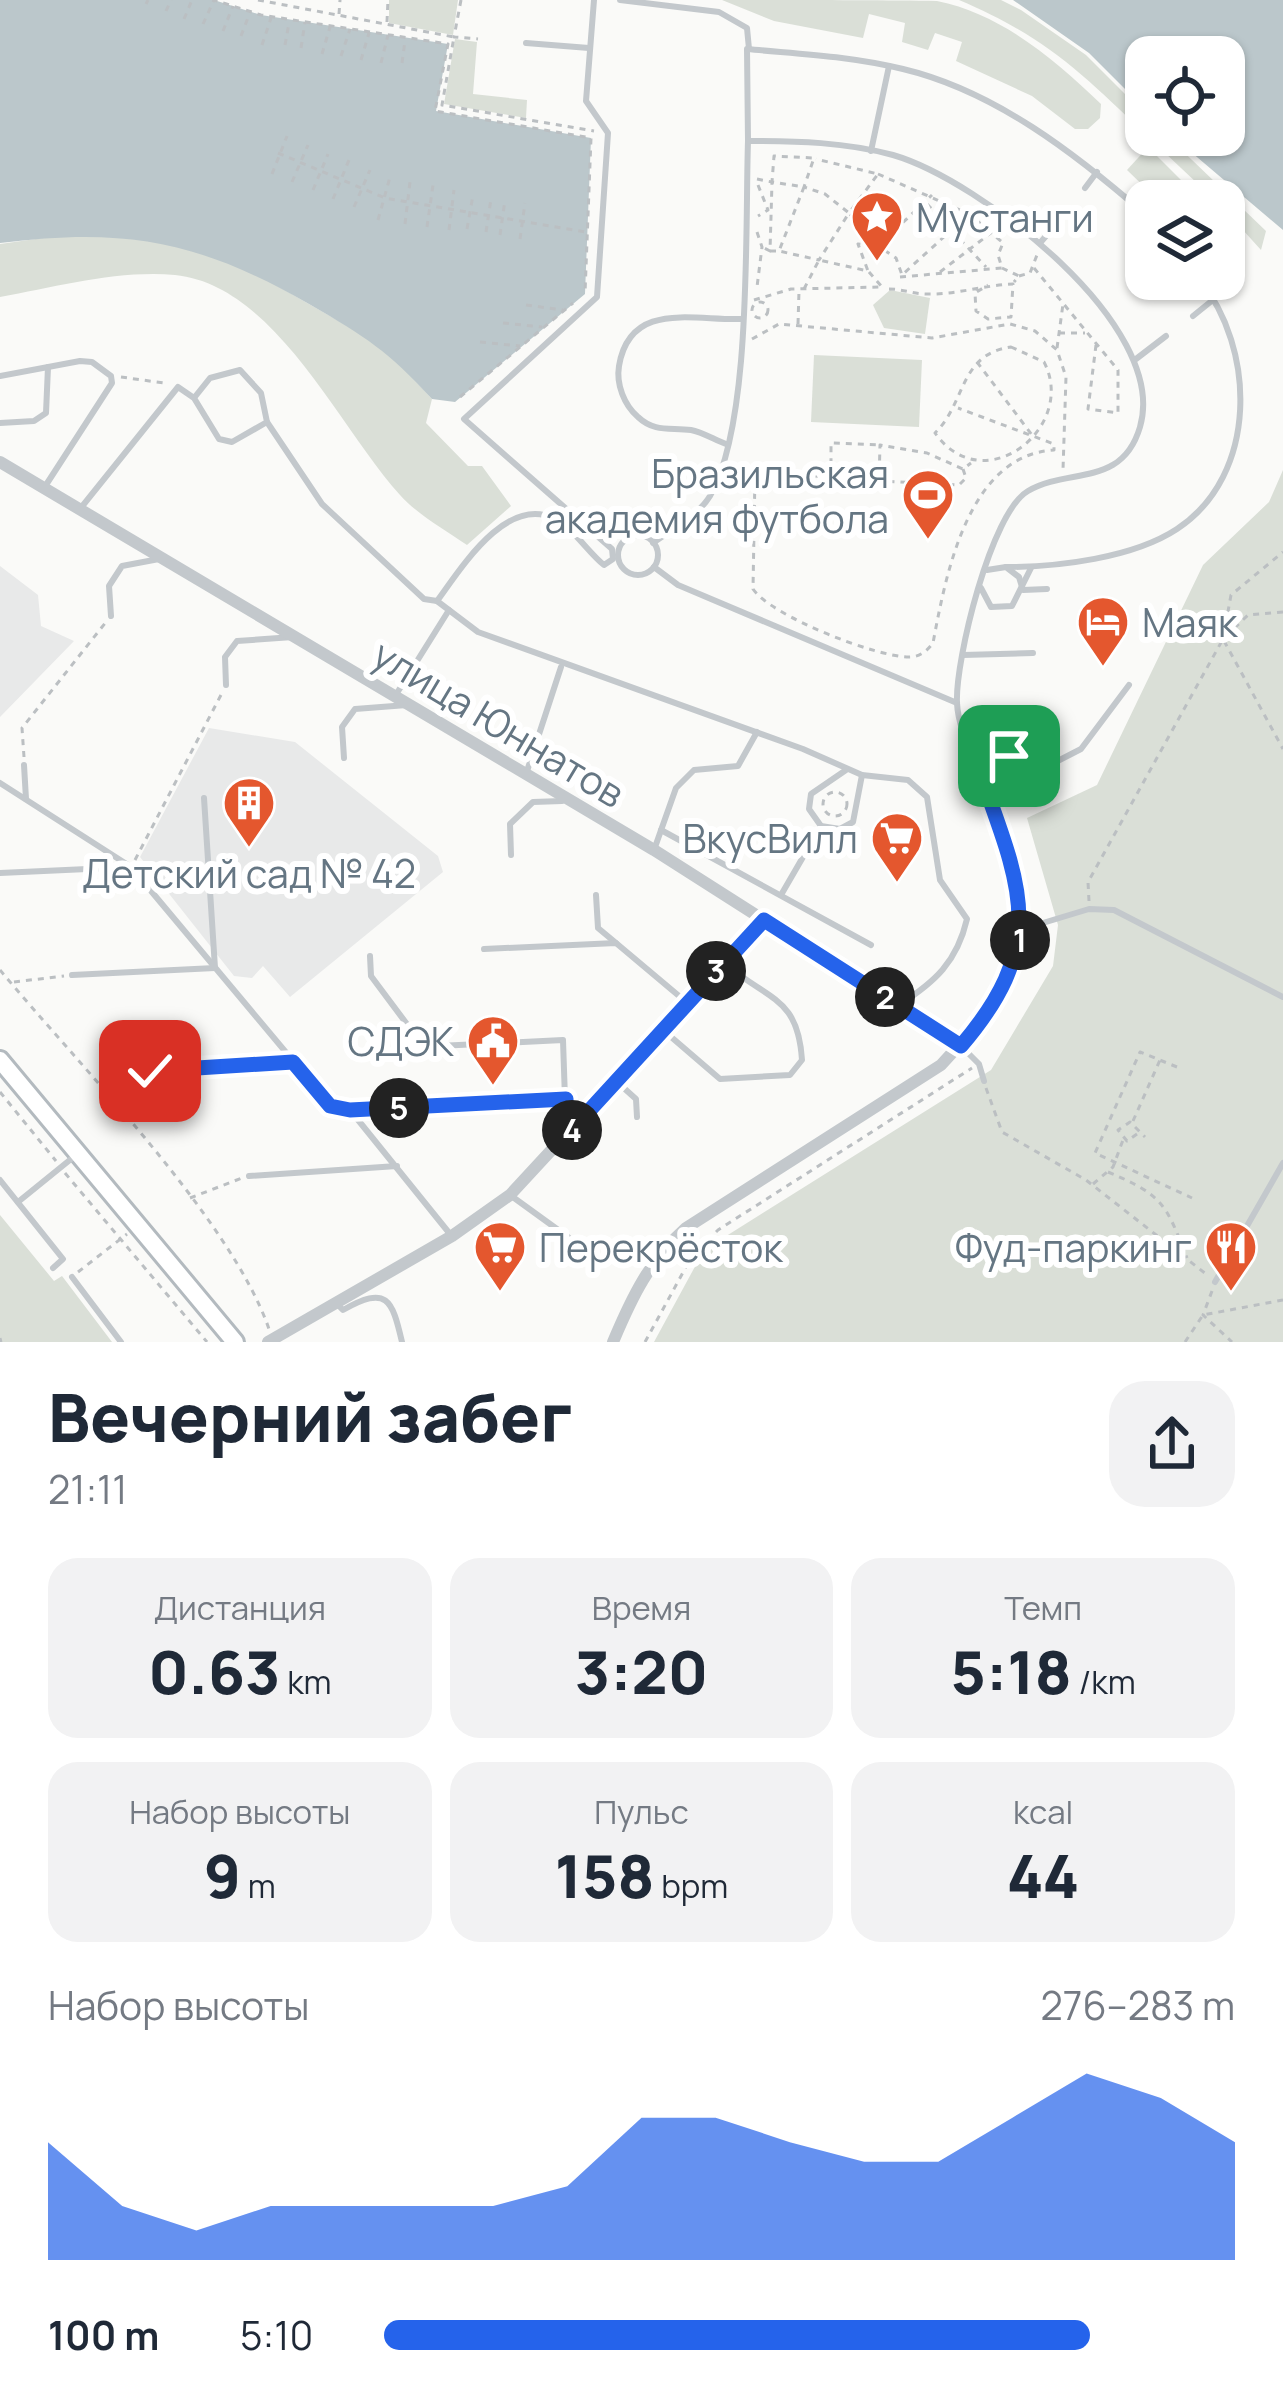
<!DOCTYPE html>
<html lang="ru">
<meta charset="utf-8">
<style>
body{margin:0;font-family:Manrope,sans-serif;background:#f2f2f3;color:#1f2937;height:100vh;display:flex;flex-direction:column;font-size:45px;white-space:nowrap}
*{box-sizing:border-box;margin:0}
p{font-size:39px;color:#747a83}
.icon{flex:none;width:66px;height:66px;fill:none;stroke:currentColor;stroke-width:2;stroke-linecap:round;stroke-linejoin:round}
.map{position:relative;height:1342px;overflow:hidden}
.details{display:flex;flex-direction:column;background:#fff;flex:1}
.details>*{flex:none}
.controls{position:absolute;left:1125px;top:36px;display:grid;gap:24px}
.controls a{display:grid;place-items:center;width:120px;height:120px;border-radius:24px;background:#fff;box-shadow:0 3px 9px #0004;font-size:60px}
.pin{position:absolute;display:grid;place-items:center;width:102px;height:102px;color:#fff;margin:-51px;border-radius:24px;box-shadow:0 6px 18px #0006}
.km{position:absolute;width:60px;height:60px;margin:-30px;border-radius:50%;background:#222;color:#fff;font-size:33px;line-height:60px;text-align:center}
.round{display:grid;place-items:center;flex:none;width:126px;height:126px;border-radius:36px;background:#f2f2f3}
.overview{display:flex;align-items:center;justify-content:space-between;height:204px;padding:0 48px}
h1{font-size:66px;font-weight:800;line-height:90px}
.metrics{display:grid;grid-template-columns:repeat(3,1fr);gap:18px;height:204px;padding:12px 48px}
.metrics div{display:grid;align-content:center;border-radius:30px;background:#f2f2f3;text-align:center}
.metrics b{font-size:60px;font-weight:800}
.metrics small{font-size:33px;font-weight:400}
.metrics p{font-size:33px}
.chart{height:336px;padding:24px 48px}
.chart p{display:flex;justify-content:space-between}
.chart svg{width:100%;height:216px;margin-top:12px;fill:#2563eb;opacity:.7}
ul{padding:0 48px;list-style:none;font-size:39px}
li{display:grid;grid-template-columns:192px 144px 1fr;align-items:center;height:90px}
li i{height:30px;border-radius:15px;background:#2563eb}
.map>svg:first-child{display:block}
.built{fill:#e8e9e9}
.green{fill:#dadfd7}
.water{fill:#bbc7cb}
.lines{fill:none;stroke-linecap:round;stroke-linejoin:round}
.secondary-casing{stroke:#b3babf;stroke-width:22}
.path{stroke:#bbbfc2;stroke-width:3;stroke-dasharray:6 6;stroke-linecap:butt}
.service{stroke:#c3c8cc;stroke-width:6}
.minor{stroke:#c3c8cc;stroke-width:12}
.secondary{stroke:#fff;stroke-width:16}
.route-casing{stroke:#fff;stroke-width:24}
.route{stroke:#2563eb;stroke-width:15}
.labels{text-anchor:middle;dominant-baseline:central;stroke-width:12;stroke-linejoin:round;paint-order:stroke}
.poi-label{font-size:39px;fill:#657683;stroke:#fff;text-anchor:end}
.street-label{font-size:39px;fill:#657683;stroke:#fff}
</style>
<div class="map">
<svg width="1283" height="1342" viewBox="0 0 1283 1342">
<rect width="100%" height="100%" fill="#fafaf8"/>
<!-- built -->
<g class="built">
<polygon points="0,566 38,595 41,626 74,641 0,717"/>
<polygon points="209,728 295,742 438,856 443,872 290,997 263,966 252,978 234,976 140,857"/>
</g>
<!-- green -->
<g class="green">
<polygon points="389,0 458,0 453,35 389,23"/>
<path d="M722,0c60,0 159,0 215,1 65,13 118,59 164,103l-1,14 -12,11h-13l-43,-33 -76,-35 6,-19 -27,-9 -7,17 -26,-8 3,-19 -36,-9 -6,24 -89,-17z"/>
<path d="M959,0h42l20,10 65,45 60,60v20c-65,-63 -102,-99 -187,-135z"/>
<polygon points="455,39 477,42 473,94 527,100 526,118 444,104"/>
<polygon points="1146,135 1166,135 1266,231 1261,250 1224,209 1224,201 1216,201"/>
<polygon points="1148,147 1200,199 1159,201 1127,170"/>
<path d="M71,234l87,7 81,23 145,83 48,52 -6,24 42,43h14l29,40 -44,39c-22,-15 -49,-30 -67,-50 -62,-69 -125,-210 -225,-220 -58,-5 -119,12 -175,22v-53z"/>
<polygon points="890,290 930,298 925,334 884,328 873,305"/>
<polygon points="814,355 922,360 919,427 811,422"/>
<polygon points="1283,470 1283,1342 654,1342 704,1250 991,1070 1053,966 1058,925 1027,818 1097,785 1203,565 1269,502"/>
<polygon points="0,1215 54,1281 62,1276 112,1342 0,1342"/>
</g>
<!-- water -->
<g class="water">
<path d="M0,0h214l47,15 187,29 -12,67 155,27 -6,156 -130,108 -23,-3c-44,-48 -66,-62 -123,-95 -110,-63 -183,-77 -309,-61z"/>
<polygon points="1013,0 1283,0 1283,230 1171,135 1224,135 1224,57 1146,57 1146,110 1089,53"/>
</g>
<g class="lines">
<!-- secondary casing -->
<g class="secondary-casing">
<polyline id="secondary" points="0,1060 235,1342"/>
</g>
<!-- path -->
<g class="path">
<polyline points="258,0 454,37 442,105 594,131"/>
<polyline points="461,0 454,37 478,39"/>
<polyline points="146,4 148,0"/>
<polyline points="166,11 171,0"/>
<polyline points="339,14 340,0"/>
<polyline points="184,19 192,0"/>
<polyline points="387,22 388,0"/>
<polyline points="203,24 214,0 261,15 448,44 435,111 591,138 585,293"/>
<polyline points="223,31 233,6"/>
<polyline points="241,36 249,15"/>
<polyline points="262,45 271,18"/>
<polyline points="285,45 289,23"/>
<polyline points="301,48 305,22"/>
<polyline points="322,54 330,27"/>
<polyline points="341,56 350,29"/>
<polyline points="361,60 369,33"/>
<polyline points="381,63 388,35"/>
<polyline points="402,63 405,41"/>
<polyline points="278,153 385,198 586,232"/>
<polyline points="272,174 287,136"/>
<polyline points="878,174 969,214 902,275 896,258 878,246 932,195"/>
<polyline points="757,179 772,182 770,251 762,247"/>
<polyline points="292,182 308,145"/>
<polyline points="758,185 768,210 758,216"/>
<polyline points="313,190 328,154"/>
<polyline points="333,199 349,160"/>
<polyline points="927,204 986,267"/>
<polyline points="354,207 370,170"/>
<polyline points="969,214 1002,242"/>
<polyline points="378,220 390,177"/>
<polyline points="405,224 410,182"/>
<polyline points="427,227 433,185"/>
<polyline points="467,229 473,195"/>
<polyline points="449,230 454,190"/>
<polyline points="486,232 491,199"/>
<polyline points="757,232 762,247 757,287"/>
<polyline points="500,235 505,200"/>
<polyline points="520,239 525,203"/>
<polyline points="770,251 779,251 804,187 772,182 774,156 814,158 804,187 825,194 849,213 819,260 779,251"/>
<polyline points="1002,268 1019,276 1014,282"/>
<polyline points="1034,268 1118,370 1118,413 1088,409 1096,345"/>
<polyline points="869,272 882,287"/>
<polyline points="940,272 992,232"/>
<polyline points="1019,276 1030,273 1037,255"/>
<polyline points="900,277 1002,268 998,255 1003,243"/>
<polyline points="804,289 819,260 868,271 858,244 878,246 849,213 878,174 816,159"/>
<path d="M889,289c13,0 25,5 38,5 28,1 58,-9 86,-10l-2,33 -23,2 -12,-8 -1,-18 13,-8"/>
<polyline points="754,300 791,289 882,287"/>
<circle cx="760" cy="310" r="8"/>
<polyline points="526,305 563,310"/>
<polyline points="503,323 542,327"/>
<polyline points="798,324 799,291"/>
<polyline points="1059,333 1085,333"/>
<polyline points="752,339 779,324 932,338 1010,324 1035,331 1057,350 1066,377 1063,470"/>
<polyline points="480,342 520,346"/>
<path d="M1011,347l33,15c34,65 -60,140 -109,71 31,-30 24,-79 76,-86z"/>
<polyline points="1057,348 1063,304"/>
<polyline points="977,362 1032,435"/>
<polyline points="121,377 164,383"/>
<polyline points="460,397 573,303"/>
<polyline points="963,469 966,478 959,485 879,481 880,445 927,453 963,469 971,463"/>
<path d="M831,477l-76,-4 -2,116c18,27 123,68 156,68 11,0 18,-6 24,-14 13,-69 35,-188 121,-193v-6l-96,-36"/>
<polyline points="878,481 831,477 831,443 879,445"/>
<polyline points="1283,612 1248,615 1223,639 1283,749"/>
<polyline points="24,757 22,728 106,622"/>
<circle cx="835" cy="804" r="12"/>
<polyline points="135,860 222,693"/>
<polyline points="1089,901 1088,882 1223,639 1231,595 1283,552"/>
<path d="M0,970c78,94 231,249 269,359"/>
<polyline points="14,982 64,976"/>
<polyline points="1177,1067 1140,1052 1095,1153 1192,1198"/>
<polyline points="101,1088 143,1073"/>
<polyline points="986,1088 1002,1132 1086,1180 1206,1274"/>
<polyline points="0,1092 56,1161"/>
<polyline points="1133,1121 1160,1060"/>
<polyline points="1137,1134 1127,1141 1118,1130 1130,1122 1145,1137"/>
<path d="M1108,1172c55,23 58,32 79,86"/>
<polyline points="65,1173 207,1342"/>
<polyline points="1093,1184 1113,1167 1123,1140"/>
<polyline points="190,1198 242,1178"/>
<polyline points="78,1272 127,1234"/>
<polyline points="1212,1291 1203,1315 1232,1342"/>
<polyline points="0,1338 1,1342"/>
<polyline points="645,1342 692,1256 718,1230 972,1068"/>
<polyline points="1185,1342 1203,1315 1283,1300"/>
</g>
<!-- service -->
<g class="service">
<polyline points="620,0 719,12 747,28 749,49"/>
<polyline points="526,43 589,48"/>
<path d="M748,141l-1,-92c52,5 104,7 156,20 92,22 173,85 243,146"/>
<polyline points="871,151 889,66"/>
<polyline points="1085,188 1097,172"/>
<polyline points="1040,243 1063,216"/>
<polyline points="1193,316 1214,299"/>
<polyline points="1136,359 1166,336"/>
<polyline points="0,376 80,361 92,362 111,376 112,383 44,488"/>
<path d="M267,422l55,82 102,95 13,2 41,31 325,117 59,26 46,5 19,17 13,83 27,39c-10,43 -32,63 -68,86"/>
<polyline points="0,423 34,421 46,413 48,367"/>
<path d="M726,444c-11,-4 -24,-12 -35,-14 -20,-3 -36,3 -53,-13 -14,-12 -22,-33 -19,-51 11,-66 75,-45 123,-47"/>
<polyline points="80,509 178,387 194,398 210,378 240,370 261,393 267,422 232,442 219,439 194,398"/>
<circle cx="638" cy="555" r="20"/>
<path d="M653,543c18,-13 45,-27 57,-47 42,-73 35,-267 38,-355 49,0 97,1 145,14 86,25 277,170 247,272 -18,61 -71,40 -112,64 -37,21 -73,170 -71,212 1,24 14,48 23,70l70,-8 31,-16 48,-64"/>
<polyline points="654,567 678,585 957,703"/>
<path d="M1006,567c52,0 127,-9 171,-38 82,-54 79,-181 22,-250"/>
<polyline points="987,570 1006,567 1019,577 1023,590 1047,589"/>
<polyline points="981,588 991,607 1012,606 1031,568"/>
<path d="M437,601c23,-31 69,-107 118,-82 18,9 33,33 49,46l9,-6 -1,-10 -148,-130 133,-122 11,-164 -22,-32 8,-101"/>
<polyline points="111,616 109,586 122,566 159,559"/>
<polyline points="963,655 1033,653"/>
<polyline points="226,685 225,657 237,641 293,637"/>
<polyline points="397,693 449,610"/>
<polyline points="344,758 342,727 355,709 407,705"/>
<polyline points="24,765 26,799"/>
<polyline points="990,769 989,761 1009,756 1006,743"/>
<polyline points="846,770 811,794 809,809 821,826 840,829 853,822 862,775"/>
<polyline points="527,771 561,667"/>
<polyline points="0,783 128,865"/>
<polyline points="661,830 871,945"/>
<polyline points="654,850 676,788 694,770 738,766 757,732"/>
<polyline points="511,855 510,824 533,802 562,801"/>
<polyline points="0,873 131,867 330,1105 350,1110 450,1234"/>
<polyline points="596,895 598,928 616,943"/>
<polyline points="781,895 821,826"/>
<polyline points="1023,929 1089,909 1114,910 1283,997"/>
<polyline points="484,949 616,943 685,1001"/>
<polyline points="370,956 371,976 424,1047"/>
<polyline points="72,975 215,968 204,798"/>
<path d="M663,1030l57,49 70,-4 12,-15c-4,-63 -33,-59 -75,-95"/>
<polyline points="961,1046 979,1064 984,1081"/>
<polyline points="397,1048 563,1040 566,1129"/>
<polyline points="150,1071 293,1062"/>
<polyline points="616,1081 636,1099 637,1117"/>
<polyline points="350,1110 565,1099"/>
<polyline points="249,1176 397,1166"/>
<polyline points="0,1180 63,1259 53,1268"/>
<polyline points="510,1195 568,1237"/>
<polyline points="18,1202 76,1155"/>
<polyline points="72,1277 121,1342"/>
<polyline points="1215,1282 1283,1163"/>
<path d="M336,1303l7,7c44,-25 49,-11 59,32"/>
</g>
<!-- minor -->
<g class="minor">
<polyline points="0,462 654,850 961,1046"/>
<polyline points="268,1342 452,1236 510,1195 764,920"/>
<path d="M613,1342c19,-45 36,-81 73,-114l255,-163 52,-57 20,-39 9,-40 -4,-34 -38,-122"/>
</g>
<!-- secondary -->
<use href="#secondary" class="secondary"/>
</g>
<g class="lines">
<!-- route casing -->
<g class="route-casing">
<path id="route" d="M150,1071l143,-9 37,44 20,4 216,-11v37l198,-216 197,126c87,-102 61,-157 19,-273l10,-4 -1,-8 20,-5"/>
</g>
<!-- route -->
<use href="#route" class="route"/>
</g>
<!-- icons -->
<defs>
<g id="sight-pin" transform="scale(2.7)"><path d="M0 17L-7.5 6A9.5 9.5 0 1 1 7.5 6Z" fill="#e4572e" stroke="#fff"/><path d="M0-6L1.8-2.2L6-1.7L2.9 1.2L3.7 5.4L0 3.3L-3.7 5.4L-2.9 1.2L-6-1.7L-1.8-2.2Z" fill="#fff"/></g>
<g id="stadium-pin" transform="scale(2.7)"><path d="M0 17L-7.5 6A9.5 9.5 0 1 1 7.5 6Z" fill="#e4572e" stroke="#fff"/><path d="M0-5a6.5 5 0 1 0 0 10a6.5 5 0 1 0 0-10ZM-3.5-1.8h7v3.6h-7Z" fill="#fff"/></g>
<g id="hotel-pin" transform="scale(2.7)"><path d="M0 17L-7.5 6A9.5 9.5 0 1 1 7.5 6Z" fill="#e4572e" stroke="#fff"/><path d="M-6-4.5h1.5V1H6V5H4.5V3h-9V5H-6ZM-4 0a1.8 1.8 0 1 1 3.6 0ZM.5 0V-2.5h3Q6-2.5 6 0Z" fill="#fff"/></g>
<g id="building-pin" transform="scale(2.7)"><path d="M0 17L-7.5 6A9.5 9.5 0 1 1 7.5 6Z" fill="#e4572e" stroke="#fff"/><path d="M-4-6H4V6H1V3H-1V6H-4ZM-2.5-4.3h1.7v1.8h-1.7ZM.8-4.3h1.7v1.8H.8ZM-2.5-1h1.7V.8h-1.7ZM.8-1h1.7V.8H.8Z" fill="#fff"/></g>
<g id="supermarket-pin" transform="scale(2.7)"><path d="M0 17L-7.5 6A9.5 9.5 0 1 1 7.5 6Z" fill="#e4572e" stroke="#fff"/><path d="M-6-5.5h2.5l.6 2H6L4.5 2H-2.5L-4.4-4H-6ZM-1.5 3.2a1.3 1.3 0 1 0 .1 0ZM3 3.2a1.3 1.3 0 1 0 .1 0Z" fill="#fff"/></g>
<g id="civic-pin" transform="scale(2.7)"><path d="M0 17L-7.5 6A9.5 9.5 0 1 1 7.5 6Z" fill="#e4572e" stroke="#fff"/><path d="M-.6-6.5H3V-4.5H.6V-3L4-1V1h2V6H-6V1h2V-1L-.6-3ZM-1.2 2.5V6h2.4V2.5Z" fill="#fff"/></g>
<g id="restaurant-pin" transform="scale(2.7)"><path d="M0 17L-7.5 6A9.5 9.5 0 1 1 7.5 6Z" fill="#e4572e" stroke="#fff"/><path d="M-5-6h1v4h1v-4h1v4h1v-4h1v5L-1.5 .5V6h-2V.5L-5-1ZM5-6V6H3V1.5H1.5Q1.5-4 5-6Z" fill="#fff"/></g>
</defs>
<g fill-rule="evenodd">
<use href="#sight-pin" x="877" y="217"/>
<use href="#stadium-pin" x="928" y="495"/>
<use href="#hotel-pin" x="1103" y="622"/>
<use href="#building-pin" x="249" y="803"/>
<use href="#supermarket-pin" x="897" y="838"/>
<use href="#civic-pin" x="493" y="1041"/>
<use href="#supermarket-pin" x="500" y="1247"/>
<use href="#restaurant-pin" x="1231" y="1247"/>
</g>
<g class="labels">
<!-- poi labels -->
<g class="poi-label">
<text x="916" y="217" text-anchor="start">Мустанги</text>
<text x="889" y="473">Бразильская<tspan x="889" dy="45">академия футбола</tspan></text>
<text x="1142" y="622" text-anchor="start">Маяк</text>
<text x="858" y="838">ВкусВилл</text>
<text x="249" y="873" text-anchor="middle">Детский сад № 42</text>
<text x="454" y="1041">СДЭК</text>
<text x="539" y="1247" text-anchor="start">Перекрёсток</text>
<text x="1192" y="1247">Фуд-паркинг</text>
</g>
<!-- street labels -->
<g class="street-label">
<text transform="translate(499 723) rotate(31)">улица Юннатов</text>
</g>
</g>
</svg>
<div class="controls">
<a><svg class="icon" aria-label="locate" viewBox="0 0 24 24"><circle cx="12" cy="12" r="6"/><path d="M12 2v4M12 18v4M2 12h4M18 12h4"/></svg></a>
<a><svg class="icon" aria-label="layers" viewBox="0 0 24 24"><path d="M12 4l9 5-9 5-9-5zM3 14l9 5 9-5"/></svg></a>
</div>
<div class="pin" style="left:1009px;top:756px;background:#1e9e55"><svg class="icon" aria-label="arrive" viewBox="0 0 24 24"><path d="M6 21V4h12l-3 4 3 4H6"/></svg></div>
<div class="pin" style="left:150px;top:1071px;background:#d93025"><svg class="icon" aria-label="check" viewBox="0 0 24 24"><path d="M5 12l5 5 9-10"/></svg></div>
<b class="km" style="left:1020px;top:940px">1</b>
<b class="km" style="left:885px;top:997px">2</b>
<b class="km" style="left:716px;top:971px">3</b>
<b class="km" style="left:572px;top:1130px">4</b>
<b class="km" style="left:399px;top:1108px">5</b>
</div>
<section class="details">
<div class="overview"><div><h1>Вечерний забег</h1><p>21:11</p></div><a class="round"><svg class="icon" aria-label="share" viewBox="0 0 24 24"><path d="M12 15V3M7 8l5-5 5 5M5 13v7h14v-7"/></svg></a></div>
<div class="metrics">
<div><p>Дистанция</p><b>0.63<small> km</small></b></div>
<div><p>Время</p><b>3:20</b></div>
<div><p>Темп</p><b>5:18<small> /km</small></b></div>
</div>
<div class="metrics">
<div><p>Набор высоты</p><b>9<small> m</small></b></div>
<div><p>Пульс</p><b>158<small> bpm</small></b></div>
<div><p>kcal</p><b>44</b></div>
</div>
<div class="chart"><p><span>Набор высоты</span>276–283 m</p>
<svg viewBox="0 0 160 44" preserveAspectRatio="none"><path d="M0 44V20L10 33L20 38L30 33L40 33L50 33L60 33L70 29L80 15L90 15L100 20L110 24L120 24L130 15L140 6L150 11L160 20V44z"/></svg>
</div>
<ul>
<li><b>100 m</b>5:10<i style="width:83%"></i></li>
</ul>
</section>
